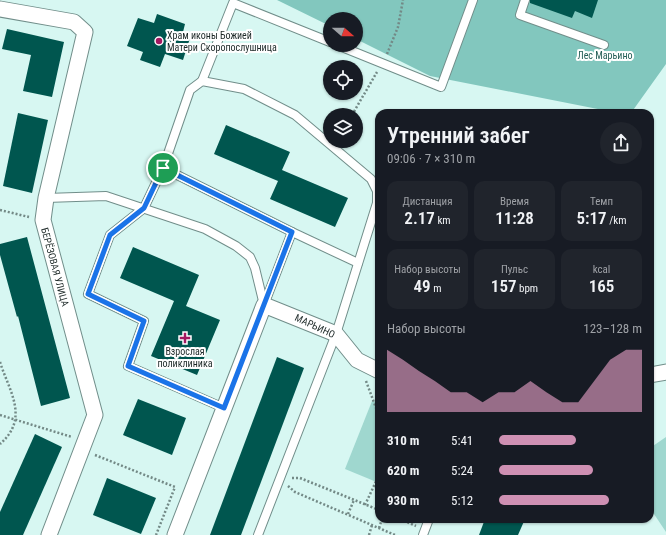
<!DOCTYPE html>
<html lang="ru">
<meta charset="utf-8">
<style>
body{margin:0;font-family:"Roboto Condensed",sans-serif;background:#20242c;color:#f1f3f6;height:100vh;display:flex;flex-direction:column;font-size:15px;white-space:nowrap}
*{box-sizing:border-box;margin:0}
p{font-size:13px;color:#9ea1a6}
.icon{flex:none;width:22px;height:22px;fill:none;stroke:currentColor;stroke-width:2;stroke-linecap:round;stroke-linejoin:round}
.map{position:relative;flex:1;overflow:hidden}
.sheet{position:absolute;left:375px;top:109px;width:279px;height:414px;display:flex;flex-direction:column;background:#171b24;border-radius:12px;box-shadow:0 1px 3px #0004}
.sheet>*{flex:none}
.needle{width:26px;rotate:110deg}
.buttons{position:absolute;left:323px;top:12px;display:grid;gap:8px}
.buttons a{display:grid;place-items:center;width:40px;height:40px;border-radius:50%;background:#171b24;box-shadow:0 1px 3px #0004;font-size:20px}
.pin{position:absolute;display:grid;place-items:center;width:34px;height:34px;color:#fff;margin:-17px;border:2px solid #fff;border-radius:50%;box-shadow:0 1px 4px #0007}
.round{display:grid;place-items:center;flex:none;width:42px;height:42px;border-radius:21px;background:#20242c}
.overview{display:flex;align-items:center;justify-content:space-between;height:68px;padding:0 12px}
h1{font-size:22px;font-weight:600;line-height:30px}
.stats{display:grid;grid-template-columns:repeat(3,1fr);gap:6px;height:68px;padding:4px 12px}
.stats div{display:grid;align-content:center;border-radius:10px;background:#20242c;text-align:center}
.stats b{font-size:17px;font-weight:600}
.stats small{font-size:11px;font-weight:400}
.stats p{font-size:11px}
.chart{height:112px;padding:8px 12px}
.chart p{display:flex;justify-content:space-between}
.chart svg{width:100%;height:72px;margin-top:4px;fill:#ce90b3;opacity:.7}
ul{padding:0 12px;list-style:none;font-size:13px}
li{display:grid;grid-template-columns:64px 48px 1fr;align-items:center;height:30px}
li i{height:10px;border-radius:5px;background:#ce90b3}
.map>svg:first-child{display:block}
.green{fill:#9fd7cf}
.forest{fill:#82c7be}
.building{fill:#00564f}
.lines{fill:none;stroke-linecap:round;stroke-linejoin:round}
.service-casing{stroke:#718e8a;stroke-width:10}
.minor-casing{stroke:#718e8a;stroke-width:17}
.path{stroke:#738986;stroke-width:2.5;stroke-dasharray:2 2;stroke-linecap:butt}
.service{stroke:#fff;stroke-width:8}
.minor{stroke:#fff;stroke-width:15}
.route-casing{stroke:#fff;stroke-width:8}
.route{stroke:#1a73e8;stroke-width:5}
.poi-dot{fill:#a31861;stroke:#fff;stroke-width:1.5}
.labels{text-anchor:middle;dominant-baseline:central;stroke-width:4;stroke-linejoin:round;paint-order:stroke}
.poi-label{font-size:10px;fill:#1c2827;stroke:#fff;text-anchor:start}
.park-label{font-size:10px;fill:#235d56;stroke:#fff}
.street-label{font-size:10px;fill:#1c2827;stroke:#fff}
</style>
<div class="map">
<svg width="666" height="535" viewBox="0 0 666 535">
<rect width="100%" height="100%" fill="#d7f7f2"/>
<!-- green -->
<g class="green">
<polygon points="372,401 379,403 379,483 345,469"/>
<polygon points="666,437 666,532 650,508 650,448"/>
</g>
<!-- forest -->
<polygon class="forest" points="277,0 666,0 666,64 631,113 618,113 430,76 356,39 356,19 330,19 330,26"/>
<!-- building -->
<g class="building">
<polygon points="530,0 598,0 592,18 575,11 572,18 530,3"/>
<polygon points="157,14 185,24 183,32 191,35 183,60 165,54 160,67 140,60 143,52 127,46 138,18 154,23"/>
<polygon points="7,29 64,42 52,97 23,91 31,55 2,49"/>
<polygon points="18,113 48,120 32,193 3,186"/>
<polygon points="226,125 290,152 282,170 348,198 335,227 270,199 278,181 214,154"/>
<polygon points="27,237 70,398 41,406 18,316 17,317 0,255 0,244"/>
<polygon points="133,247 199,275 186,306 220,320 197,375 151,356 174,301 120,278"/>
<polygon points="277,357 304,368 241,535 210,535"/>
<polygon points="138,399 186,418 172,455 123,435"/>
<polygon points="35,434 62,447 23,535 0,535 0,512"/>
<polygon points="107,478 156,498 141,534 93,515"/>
<polygon points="485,519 525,519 518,535 479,535"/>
</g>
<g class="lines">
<!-- service casing -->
<g class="service-casing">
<g id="service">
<polyline points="525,0 520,15 604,45"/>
<polyline points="337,45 441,87 473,0"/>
<polyline points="202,81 233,3 330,42"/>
<polyline points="163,168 292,232 264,305"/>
<polyline points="46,198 106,196 205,229 236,246 250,257 255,268 264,305"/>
<polyline points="292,232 358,263"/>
<polyline points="224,408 128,366 144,321 88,294 110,235 144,208 163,168 190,90 202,81 244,89 295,115 371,179 377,191 377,203 336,334 258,535"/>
<polyline points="423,535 429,519"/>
</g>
</g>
<!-- minor casing -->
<g class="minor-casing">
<g id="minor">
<polyline points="0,9 74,22 85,32 46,198 43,220 95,415 49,535"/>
<polyline points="650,375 666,372"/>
<polyline points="175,535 264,305 336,334 357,360 379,371"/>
</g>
</g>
<!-- path -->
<g class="path">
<polyline points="387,54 398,27 403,0"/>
<polyline points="352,115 377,72"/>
<polyline points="0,210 29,217"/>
<path d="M0,362c9,29 30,56 0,82"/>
<polyline points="366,381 379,416"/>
<polyline points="0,415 72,437"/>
<polyline points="95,455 175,487 156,535"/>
<polyline points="292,478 300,478 379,510"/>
<polyline points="288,486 295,492 395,535"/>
<polyline points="365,505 379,475"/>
<polyline points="348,514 354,500"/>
<polyline points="400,519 416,526"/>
<polyline points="379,528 382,519"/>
<polyline points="369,535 372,525"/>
</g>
<!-- service -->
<use href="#service" class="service"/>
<!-- minor -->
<use href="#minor" class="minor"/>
</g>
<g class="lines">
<!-- route casing -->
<g class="route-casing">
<polygon id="route" points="163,168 292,232 224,408 128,366 144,321 88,294 110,235 144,208"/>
</g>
<!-- route -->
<use href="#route" class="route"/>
</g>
<!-- markers -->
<g class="poi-dot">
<circle cx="159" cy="41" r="4"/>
<path d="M183 332h4v4h4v4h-4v4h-4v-4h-4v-4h4z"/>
</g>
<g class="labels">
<!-- poi labels -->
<g class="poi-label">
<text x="167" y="35">Храм иконы Божией<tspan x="167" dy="12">Матери Скоропослушница</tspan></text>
<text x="185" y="351" text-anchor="middle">Взрослая<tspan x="185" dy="12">поликлиника</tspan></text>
</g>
<!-- park labels -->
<g class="park-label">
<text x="605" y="55">Лес Марьино</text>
</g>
<!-- street labels -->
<g class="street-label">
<text transform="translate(55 267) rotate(75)">БЕРЁЗОВАЯ УЛИЦА</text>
<text transform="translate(315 326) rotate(25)">МАРЬИНО</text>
</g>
</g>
</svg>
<div class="buttons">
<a><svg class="needle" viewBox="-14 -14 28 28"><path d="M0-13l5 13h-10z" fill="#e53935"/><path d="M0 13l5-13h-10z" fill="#9ea1a6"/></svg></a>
<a><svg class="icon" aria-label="locate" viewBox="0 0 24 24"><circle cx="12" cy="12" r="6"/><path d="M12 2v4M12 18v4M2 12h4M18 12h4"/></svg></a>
<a><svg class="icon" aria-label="layers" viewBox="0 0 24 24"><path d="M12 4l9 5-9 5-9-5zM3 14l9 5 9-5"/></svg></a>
</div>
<div class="pin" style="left:163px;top:168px;background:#1e9e55"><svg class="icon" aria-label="arrive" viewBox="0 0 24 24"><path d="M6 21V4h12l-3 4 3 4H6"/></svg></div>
<section class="sheet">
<div class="overview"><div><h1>Утренний забег</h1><p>09:06 · 7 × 310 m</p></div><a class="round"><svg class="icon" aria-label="share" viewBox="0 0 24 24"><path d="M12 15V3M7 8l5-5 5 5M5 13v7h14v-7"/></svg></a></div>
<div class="stats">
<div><p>Дистанция</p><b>2.17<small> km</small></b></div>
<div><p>Время</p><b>11:28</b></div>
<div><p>Темп</p><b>5:17<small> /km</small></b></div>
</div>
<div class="stats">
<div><p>Набор высоты</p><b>49<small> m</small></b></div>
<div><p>Пульс</p><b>157<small> bpm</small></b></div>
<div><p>kcal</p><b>165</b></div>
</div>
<div class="chart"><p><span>Набор высоты</span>123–128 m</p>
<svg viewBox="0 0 160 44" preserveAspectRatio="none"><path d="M0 44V6L10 12L20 19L30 25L40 32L50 32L60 38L70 32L80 32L90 25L100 32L110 38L120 38L130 25L140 12L150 6L160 6V44z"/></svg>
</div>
<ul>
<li><b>310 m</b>5:41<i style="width:54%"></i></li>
<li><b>620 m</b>5:24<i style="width:66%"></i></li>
<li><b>930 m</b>5:12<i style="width:77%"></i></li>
</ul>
</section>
</div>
